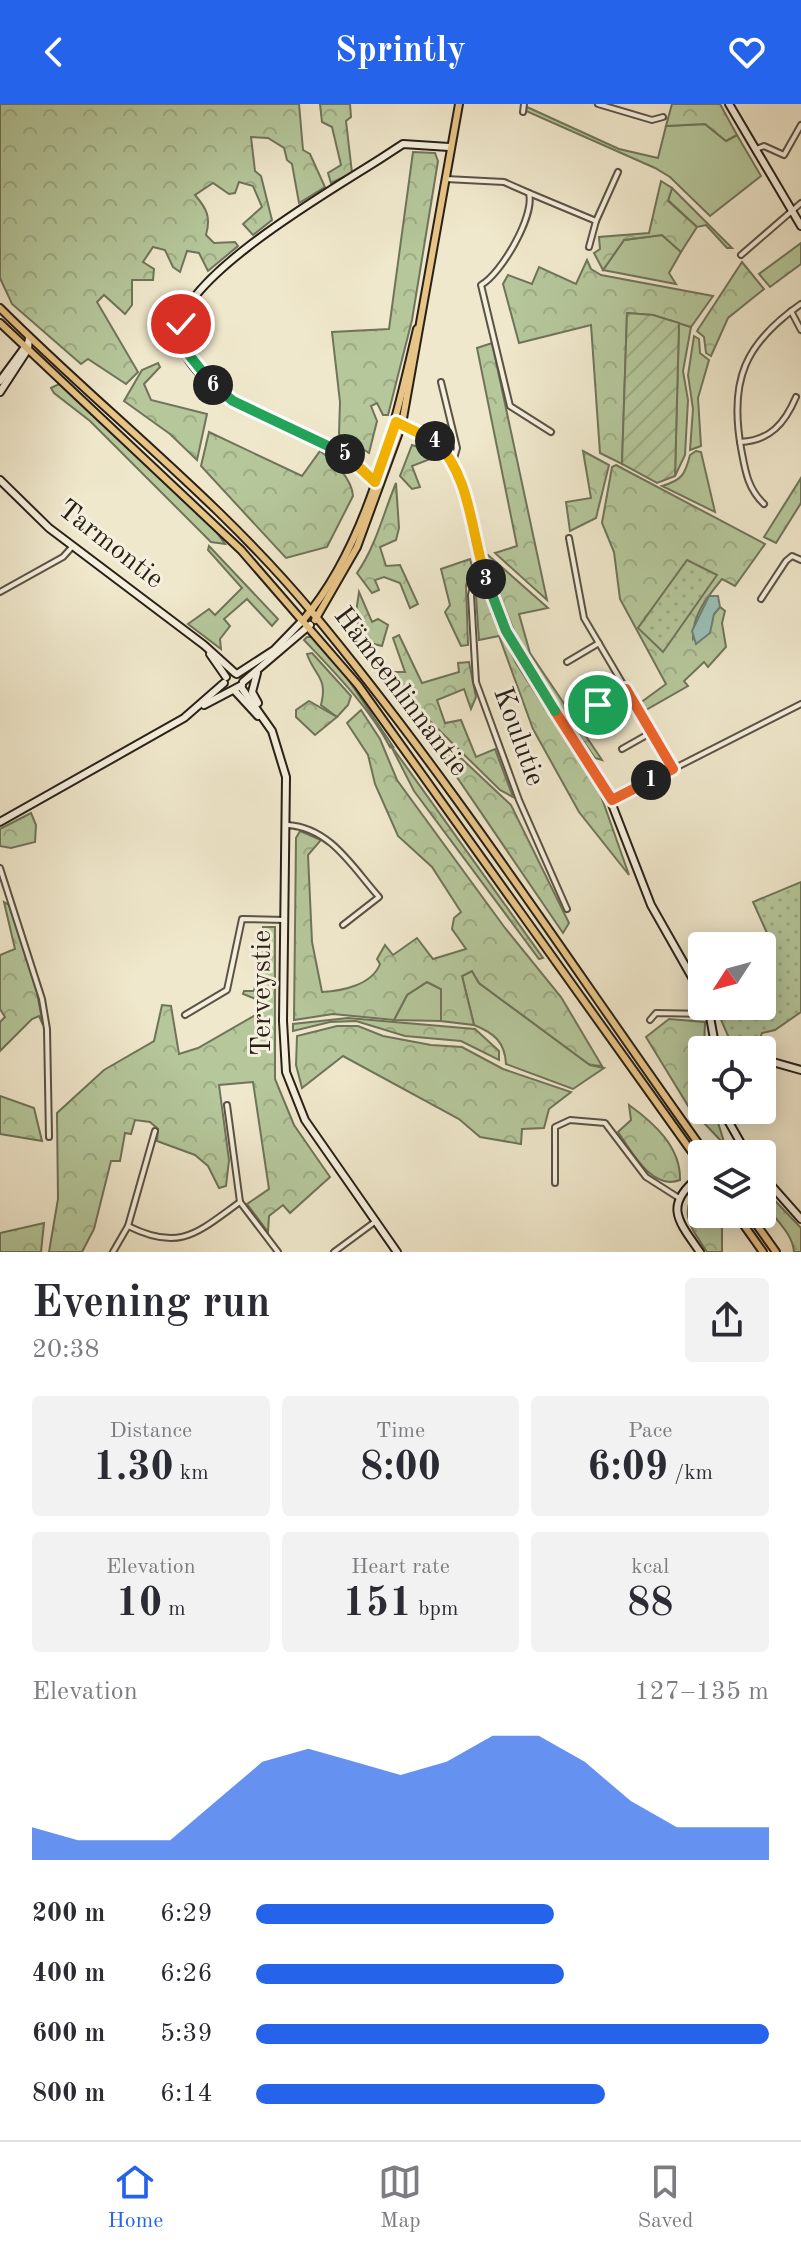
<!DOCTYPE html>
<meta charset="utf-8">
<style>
body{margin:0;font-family:"Old Standard TT",serif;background:#f2f2f3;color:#2b2b33;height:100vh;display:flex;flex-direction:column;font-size:30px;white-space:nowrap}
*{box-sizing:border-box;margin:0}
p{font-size:26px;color:#7c7c81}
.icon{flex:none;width:44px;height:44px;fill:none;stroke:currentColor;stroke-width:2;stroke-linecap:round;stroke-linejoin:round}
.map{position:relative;height:1148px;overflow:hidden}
.side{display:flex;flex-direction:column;background:#fff;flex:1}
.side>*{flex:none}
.needle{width:52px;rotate:234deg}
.controls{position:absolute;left:688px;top:828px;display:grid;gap:16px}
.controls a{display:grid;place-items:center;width:88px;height:88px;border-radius:8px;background:#fff;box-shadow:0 4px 20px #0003;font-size:40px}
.pin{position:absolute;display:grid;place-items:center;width:68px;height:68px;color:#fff;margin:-34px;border:4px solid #fff;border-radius:50%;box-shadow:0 2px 8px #0007}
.km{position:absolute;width:40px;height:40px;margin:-20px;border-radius:50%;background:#222;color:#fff;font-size:22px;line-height:40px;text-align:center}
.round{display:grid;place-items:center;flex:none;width:84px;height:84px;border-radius:8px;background:#f2f2f3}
.head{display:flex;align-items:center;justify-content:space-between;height:136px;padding:0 32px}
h1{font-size:44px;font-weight:700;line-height:60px}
.metrics{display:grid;grid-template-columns:repeat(3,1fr);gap:12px;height:136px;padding:8px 32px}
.metrics div{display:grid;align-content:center;border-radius:8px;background:#f2f2f3;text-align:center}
.metrics b{font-size:40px;font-weight:700}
.metrics small{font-size:22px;font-weight:400}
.metrics p{font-size:22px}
.chart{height:224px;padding:16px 32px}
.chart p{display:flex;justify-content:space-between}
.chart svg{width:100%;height:144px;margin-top:8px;fill:#2563eb;opacity:.7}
ul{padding:0 32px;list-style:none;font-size:26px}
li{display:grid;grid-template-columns:128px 96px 1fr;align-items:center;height:60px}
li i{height:20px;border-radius:10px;background:#2563eb}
header{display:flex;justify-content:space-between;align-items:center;height:104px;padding:0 32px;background:#2563eb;color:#fff;font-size:36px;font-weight:700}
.tabs{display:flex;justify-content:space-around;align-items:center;height:112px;border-top:2px solid #e1e1e2;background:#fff;font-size:22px;color:#7c7c81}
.tabs a{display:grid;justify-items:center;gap:4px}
.tabs .selected{color:#2563eb}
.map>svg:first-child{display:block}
.grass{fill:#b5c79b;stroke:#6f745a;stroke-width:2}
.forest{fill:url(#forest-crowns);stroke:#6f745a;stroke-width:2}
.park{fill:url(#park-dots);stroke:#6f745a;stroke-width:2}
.garden{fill:url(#garden-furrows);stroke:#6f745a;stroke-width:2}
.water{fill:#9ac0b7;stroke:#6d8077;stroke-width:2}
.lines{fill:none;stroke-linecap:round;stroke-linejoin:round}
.street-casing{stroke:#5b5245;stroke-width:8}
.secondary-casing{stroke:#292018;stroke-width:10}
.primary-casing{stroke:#292018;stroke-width:10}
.street{stroke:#f5f0de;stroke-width:4}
.secondary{stroke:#f5f0de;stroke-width:6}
.primary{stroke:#e8c486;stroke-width:6}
.split-1-casing{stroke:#fff;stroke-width:16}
.split-2-casing{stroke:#fff;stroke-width:16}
.split-3-casing{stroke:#fff;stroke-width:16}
.split-4-casing{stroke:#fff;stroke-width:16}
.split-5-casing{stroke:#fff;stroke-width:16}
.split-6-casing{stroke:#fff;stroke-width:16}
.split-7-casing{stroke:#fff;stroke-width:16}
.split-1{stroke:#f0652b;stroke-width:10}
.split-2{stroke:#f0652b;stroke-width:10}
.split-3{stroke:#22a559;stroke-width:10}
.split-4{stroke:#f5b400;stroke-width:10}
.split-5{stroke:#f5b400;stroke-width:10}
.split-6{stroke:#22a559;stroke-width:10}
.split-7{stroke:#22a559;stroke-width:10}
.labels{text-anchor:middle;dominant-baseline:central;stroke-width:6;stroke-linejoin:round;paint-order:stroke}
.street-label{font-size:28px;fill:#292018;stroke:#f5f0de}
</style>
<header><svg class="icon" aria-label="back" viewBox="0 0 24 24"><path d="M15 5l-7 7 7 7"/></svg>Sprintly<svg class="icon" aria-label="heart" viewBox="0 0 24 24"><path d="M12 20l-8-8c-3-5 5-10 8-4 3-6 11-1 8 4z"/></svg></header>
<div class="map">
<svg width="801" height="1148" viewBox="0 0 801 1148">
<defs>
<pattern id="forest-crowns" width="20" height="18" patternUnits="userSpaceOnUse" patternTransform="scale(2)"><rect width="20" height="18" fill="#b5c79b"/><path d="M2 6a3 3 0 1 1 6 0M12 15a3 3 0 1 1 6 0" fill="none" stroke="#9cab85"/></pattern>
<pattern id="park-dots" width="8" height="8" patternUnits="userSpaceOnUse" patternTransform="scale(2)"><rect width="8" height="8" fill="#b5c79b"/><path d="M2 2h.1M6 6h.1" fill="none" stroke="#9cab85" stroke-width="1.8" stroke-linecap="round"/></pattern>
<pattern id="garden-furrows" width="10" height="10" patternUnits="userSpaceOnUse" patternTransform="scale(2)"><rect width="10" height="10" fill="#b5c79b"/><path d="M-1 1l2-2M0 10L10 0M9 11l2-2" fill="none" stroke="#9cab85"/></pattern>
</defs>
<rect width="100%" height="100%" fill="#f0e8cc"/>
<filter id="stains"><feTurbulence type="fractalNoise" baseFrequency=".0025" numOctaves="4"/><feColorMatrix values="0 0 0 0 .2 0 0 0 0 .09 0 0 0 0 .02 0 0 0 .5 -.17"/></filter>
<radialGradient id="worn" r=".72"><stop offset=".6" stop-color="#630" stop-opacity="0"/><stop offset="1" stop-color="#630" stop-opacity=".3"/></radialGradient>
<!-- grass -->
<g class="grass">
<polygon points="527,3 619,45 658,54 666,22 705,20 726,37 737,31 761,72 710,112 670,73 655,64 526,7"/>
<polygon points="672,84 732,144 727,144 706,121 697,123 668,96"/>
<polygon points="662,131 681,148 669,169 676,180 603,166 624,136"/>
<polygon points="679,219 691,223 683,267 688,296 685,351 675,372"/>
<polygon points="694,232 699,235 700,249 709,256 698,294 701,342 690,346 693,305 688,271"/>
<polygon points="59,280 215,426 225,440 211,438 90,317 54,289 51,284"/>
<path d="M696,347l5,1 14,60 -53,-26c20,-6 23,-11 28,-31z"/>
<polygon points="209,442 278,515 272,522 247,495 224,515 230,522 220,535 221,545 188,520 209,505 215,511 242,484 208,446"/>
<path d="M307,533h5l32,36 50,75 -3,-3 -1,2c-22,-41 -54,-73 -86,-107z"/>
<path d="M312,549l39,43 -3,9 -11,12 -16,-12c7,-28 -6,-28 -14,-51z"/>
<path d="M472,867l7,12 111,82 14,3 -31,21 -67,-25c-1,-22 -12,-31 -32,-39l-12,-49z"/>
<polygon points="427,878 441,885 441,917 394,916 407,891"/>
</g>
<!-- forest -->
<g class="forest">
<path d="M0,0h299l4,46 7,4 15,33 -26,16 -7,-39 -5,-4 -3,-12 -16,-10 -17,-1 4,34 6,5 11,44 -19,15 -10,-11 19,-17 -9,-21 -14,-4 -4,11 -6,1 -16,-11 -18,12c12,14 16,22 11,40l8,8 21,-1 3,4 -30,25 -9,-18 -12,-2 -7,21 -7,-5 -8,-17 -12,-3 -10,15 11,7 -1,11h-21v25l-7,9 -21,-19 -7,7 41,70 -12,12 -38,-25 -7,5 -69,-60 -12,-26z"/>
<polygon points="320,0 350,0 351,13 346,17 352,69 331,79 328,69 341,61 332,23 322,18"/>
<polygon points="672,0 720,0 737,31 726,37 705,20 666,22"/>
<polygon points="413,48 435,49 438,57 412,216 388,311 383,311 377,299 371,302 377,317 369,349 339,330 340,298 332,228 389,225"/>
<polygon points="661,77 672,84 668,97 697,123 681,148 662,131 624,136 603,166 594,149 600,145 599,133 649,129"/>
<polygon points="801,139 801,160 770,183 759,170"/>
<polygon points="587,156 591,165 601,171 713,192 691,223 653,211 627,209 622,360 600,349 591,221 519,239 503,180 508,171 532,180 539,163 576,180"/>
<polygon points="742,158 764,185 728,214 711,252 706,249 704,233 697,227"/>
<polygon points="492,239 547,496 495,449 517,442 477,244"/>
<polygon points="158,259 160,263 144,280 151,296 207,310 197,356 170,330 124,297 142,266"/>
<path d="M209,328l93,44 18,-25c14,10 32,28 33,45l-26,51 -41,11 -85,-92z"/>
<polygon points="412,341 430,347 430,355 412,362 420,383 412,385 400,372"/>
<polygon points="583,347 609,361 596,414 570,427 566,398 591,394"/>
<path d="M616,361l149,79 -30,42 -13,-7c-14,17 -30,36 -29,60l27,-32 5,4 -3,12 4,24 -18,20 -4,-5 -20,19 4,5 -44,25 -4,-8 26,-19 -46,-85 -6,-47 -12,-29 10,-56z"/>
<polygon points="801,374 801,399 776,439 764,433"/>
<path d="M396,379l3,45 -3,12 -16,7 6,19 14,-1 18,39 -8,4 -10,-25 -16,-6 -9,3 4,10 -7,3 -15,-20c19,-27 26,-59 39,-90z"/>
<polygon points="488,451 548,504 519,510 530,549 602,656 595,654 524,551 484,453"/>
<polygon points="470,455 473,466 466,481 468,541 461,542 445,508 450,501 441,465"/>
<polygon points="359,488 372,518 378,515 388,521 382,542 374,540 355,515"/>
<polygon points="484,490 516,559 600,689 629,771 579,708 533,625 499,532 479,536 476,492"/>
<polygon points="399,531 422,579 459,568 458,559 469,558 476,593 471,605 464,585 437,596 445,619 461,616 476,653 495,645 513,693 500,686 379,567 369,548 388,571 389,568 405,568 393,534"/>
<polygon points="309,597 337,613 315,631 296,613 296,606"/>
<path d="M361,606l19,29 17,41 108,148 56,69 41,69 -12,-1 -111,-82 -7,-12 -10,5 12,49 -33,-4v-32l-14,-7 -20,13 -13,25 -61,-6 -39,6 2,-182 4,-7 21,9 -13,15 4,87 10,50c20,-1 50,-7 58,-28l-3,-5 8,-14 8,10 24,-17 16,21 33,-10 -14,-20 2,-11 7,-6 -29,-45 -34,-31 -23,-52 -7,-29 -21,-32z"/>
<polygon points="414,610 511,701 569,819 563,829"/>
<polygon points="390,640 543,854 539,855 414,687"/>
<polygon points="31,709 36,721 35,738 11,744 0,742 0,725"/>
<polygon points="4,798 9,801 36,883 43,921 39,912 32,915 0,947 0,918 5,913 0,905 0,851 15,845"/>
<polygon points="263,823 275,823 275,975 294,1021 330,1073 290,1109 283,1101 269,1112 268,1128 247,1100 269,1085 253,978 219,981 229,1056 226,1082 219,1084 208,1062 195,1051 157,1037 158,1025 150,1018 135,1016 131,1030 125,1029 120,1057 111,1057 94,1125 82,1148 49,1148 58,1095 57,1009 104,966 154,937 162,901 171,902 179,950 198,944 259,909 258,896 243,890 244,887 254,887 263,847"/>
<polygon points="348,914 475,925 499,947 499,956 461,937 405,932 356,917 330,918 293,927 293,920"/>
<polygon points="669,915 705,918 702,1006 714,1006 725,1041 704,1019 698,1018 646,933"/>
<polygon points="337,922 358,922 383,932 431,941 462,943 503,965 571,988 549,1005 544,1024 522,1025 521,1040 480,1033 459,1015 343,952 302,984 296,961 297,932"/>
<polygon points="0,992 34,1004 42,1037 0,1030"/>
<path d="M629,1001c25,18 52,42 51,75 -28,11 -48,-28 -62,-48l13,-12z"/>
<path d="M697,1079l5,5v26h11l9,14v24h-15c-19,-29 -27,-36 -10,-69z"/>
<path d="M762,1083l39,41v24h-7c-2,-26 -32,-38 -32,-65z"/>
<polygon points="44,1119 41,1148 0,1148 0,1129"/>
</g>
<!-- park -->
<g class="park">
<polygon points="687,456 717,471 663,548 638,524"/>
<polygon points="801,778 801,908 775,926 762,929 756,946 732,941 715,902 762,902 759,842 767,829 753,798"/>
</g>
<!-- garden -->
<polygon class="garden" points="627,209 653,211 679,219 675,372 657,379 622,360"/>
<!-- water -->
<polygon class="water" points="709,492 718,492 720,503 714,510 710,529 696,540 692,527"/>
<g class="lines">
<!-- street casing -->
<g class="street-casing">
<g id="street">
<polyline points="598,0 652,16 663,13"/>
<polyline points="523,8 524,0"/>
<polyline points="756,45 764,42 784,51 801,21"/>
<path d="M446,75l58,3 25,11c6,23 -28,81 -48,92l29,121 41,26"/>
<polyline points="529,89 596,117 618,68"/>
<polyline points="589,143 596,117"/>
<polyline points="741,151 801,99"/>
<polyline points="791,207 801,226"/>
<polyline points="441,278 457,344 453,358"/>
<path d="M740,338c30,-1 45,-19 56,-45"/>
<path d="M764,400c-17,-16 -19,-35 -23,-56 -12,-68 4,-105 60,-144"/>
<polyline points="569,434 584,514 673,665"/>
<polyline points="484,469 473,482 471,491 476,578 519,696 567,805"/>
<polyline points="0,488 63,453 72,443"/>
<polyline points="761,495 786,457 792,452 801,456"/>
<polyline points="567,558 599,539"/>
<polyline points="598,601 626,585"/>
<polyline points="622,645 652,628"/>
<polyline points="612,696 801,600"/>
<path d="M288,721c43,3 65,43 91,72l-36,28"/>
<polyline points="0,764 42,895 47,925 49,1033"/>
<polyline points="185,911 227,886 242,815 285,816"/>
<polyline points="650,916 656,909 708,910"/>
<polyline points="227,1001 240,1098 278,1148"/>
<polyline points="555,1079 555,1023 570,1016 605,1019 646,1073 679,1094"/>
<path d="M128,1122c52,26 69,7 112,-24"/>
<polyline points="113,1148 128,1122 155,1027"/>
<polyline points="334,1148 376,1117"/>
</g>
</g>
<!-- secondary casing -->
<g class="secondary-casing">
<g id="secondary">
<polyline points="729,0 801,122"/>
<polyline points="0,277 28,239"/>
<polyline points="0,288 28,245 29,233"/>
<polyline points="399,319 429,332 453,358 460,373 478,451 506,527 606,685 651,801 702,891"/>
<polyline points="0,376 49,424 204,541 235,569"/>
<path d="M378,381l-33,-31 -112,-53c-21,-15 -55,-41 -54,-70 2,-55 156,-143 201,-172l23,-15 46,3"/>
<polyline points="210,550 226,573"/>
<polyline points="257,569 252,588 258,599"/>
<polyline points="237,570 274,546 304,515"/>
<polyline points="243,578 310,521"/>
<polyline points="241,583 272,627 286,673 283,917 286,968 305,1016 397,1148"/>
<polyline points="235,587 258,612"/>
<polyline points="204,601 242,581"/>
<polyline points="0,718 184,614 224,579"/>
<polyline points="708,902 716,946"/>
<polyline points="762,955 801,966"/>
<polyline points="722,1006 747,1050"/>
<polyline points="731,1050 742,1043"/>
<polyline points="762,1071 801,1115"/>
<path d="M699,1073c-36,28 -21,44 1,75"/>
</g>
</g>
<!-- primary casing -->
<g class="primary-casing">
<g id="primary">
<path d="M0,204c102,102 219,192 312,304 142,171 264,361 394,542"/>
<polyline points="0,219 241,446 358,581 702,1062"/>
<path d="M304,515c64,-75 91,-196 113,-290"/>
<polyline points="315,516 357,443 402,320 459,0"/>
<polyline points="736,1110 763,1148"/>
<polyline points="749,1110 776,1148"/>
</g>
</g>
<!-- street -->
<use href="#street" class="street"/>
<!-- secondary -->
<use href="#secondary" class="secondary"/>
<!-- primary -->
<use href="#primary" class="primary"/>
</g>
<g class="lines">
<!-- split-1 casing -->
<g class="split-1-casing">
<polyline id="split-1" points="598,601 626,585 673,665 651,676"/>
</g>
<!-- split-2 casing -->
<g class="split-2-casing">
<polyline id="split-2" points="555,607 612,696 651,676"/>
</g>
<!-- split-3 casing -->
<g class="split-3-casing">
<polyline id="split-3" points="486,475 506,527 555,607"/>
</g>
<!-- split-4 casing -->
<g class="split-4-casing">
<path id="split-4" d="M435,337c36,34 36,93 51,138"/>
</g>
<!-- split-5 casing -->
<g class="split-5-casing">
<polyline id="split-5" points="345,350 375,378 396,318 435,337"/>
</g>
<!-- split-6 casing -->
<g class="split-6-casing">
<polyline id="split-6" points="213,281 233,297 345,350"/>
</g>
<!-- split-7 casing -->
<g class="split-7-casing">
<polyline id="split-7" points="181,220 182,242 213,281"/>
</g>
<!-- split-1 -->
<use href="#split-1" class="split-1"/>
<!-- split-2 -->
<use href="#split-2" class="split-2"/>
<!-- split-3 -->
<use href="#split-3" class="split-3"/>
<!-- split-4 -->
<use href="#split-4" class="split-4"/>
<!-- split-5 -->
<use href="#split-5" class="split-5"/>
<!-- split-6 -->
<use href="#split-6" class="split-6"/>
<!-- split-7 -->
<use href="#split-7" class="split-7"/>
</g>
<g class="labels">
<!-- street labels -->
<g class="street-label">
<text transform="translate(110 441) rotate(38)">Tarmontie</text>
<text transform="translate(400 588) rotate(53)">Hämeenlinnantie</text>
<text transform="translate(518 633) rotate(70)">Koulutie</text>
<text transform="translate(263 889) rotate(-90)">Terveystie</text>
</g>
</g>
<rect width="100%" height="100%" filter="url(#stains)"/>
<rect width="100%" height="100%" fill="url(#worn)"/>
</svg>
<div class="controls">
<a><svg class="needle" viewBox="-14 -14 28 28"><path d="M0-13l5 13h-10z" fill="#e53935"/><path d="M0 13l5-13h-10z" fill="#7c7c81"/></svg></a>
<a><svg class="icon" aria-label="locate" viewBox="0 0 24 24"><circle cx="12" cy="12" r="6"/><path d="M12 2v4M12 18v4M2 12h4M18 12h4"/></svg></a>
<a><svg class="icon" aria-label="layers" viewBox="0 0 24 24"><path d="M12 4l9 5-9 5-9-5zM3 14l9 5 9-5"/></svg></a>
</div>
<div class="pin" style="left:598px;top:601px;background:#1e9e55"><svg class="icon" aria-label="arrive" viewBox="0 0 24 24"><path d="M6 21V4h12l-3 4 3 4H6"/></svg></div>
<div class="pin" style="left:181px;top:220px;background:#d93025"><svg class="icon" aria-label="check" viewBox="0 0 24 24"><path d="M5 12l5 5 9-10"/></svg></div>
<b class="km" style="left:651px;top:676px">1</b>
<b class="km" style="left:486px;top:475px">3</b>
<b class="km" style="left:435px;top:337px">4</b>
<b class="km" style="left:345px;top:350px">5</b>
<b class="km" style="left:213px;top:281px">6</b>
</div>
<section class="side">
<div class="head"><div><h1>Evening run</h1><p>20:38</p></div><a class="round"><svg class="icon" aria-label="share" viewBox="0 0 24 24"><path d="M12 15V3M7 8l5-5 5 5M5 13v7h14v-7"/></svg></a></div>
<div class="metrics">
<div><p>Distance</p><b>1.30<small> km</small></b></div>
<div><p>Time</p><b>8:00</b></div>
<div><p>Pace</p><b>6:09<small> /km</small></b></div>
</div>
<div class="metrics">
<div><p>Elevation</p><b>10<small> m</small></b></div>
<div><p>Heart rate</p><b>151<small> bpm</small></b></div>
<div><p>kcal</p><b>88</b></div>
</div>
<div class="chart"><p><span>Elevation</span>127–135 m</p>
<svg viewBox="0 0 160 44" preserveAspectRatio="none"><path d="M0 44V34L10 38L20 38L30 38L40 26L50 14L60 10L70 14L80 18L90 14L100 6L110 6L120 14L130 26L140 34L150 34L160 34V44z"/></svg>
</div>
<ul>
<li><b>200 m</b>6:29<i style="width:58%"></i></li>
<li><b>400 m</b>6:26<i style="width:60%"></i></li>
<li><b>600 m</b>5:39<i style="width:100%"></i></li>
<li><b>800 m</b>6:14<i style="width:68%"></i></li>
</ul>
</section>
<nav class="tabs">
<a class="selected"><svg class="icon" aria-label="home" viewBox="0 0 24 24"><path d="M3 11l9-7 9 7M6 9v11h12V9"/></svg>Home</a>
<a><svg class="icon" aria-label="map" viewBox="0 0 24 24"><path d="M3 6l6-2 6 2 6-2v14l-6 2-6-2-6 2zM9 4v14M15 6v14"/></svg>Map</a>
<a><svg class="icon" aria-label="saved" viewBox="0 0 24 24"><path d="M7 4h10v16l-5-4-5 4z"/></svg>Saved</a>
</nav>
